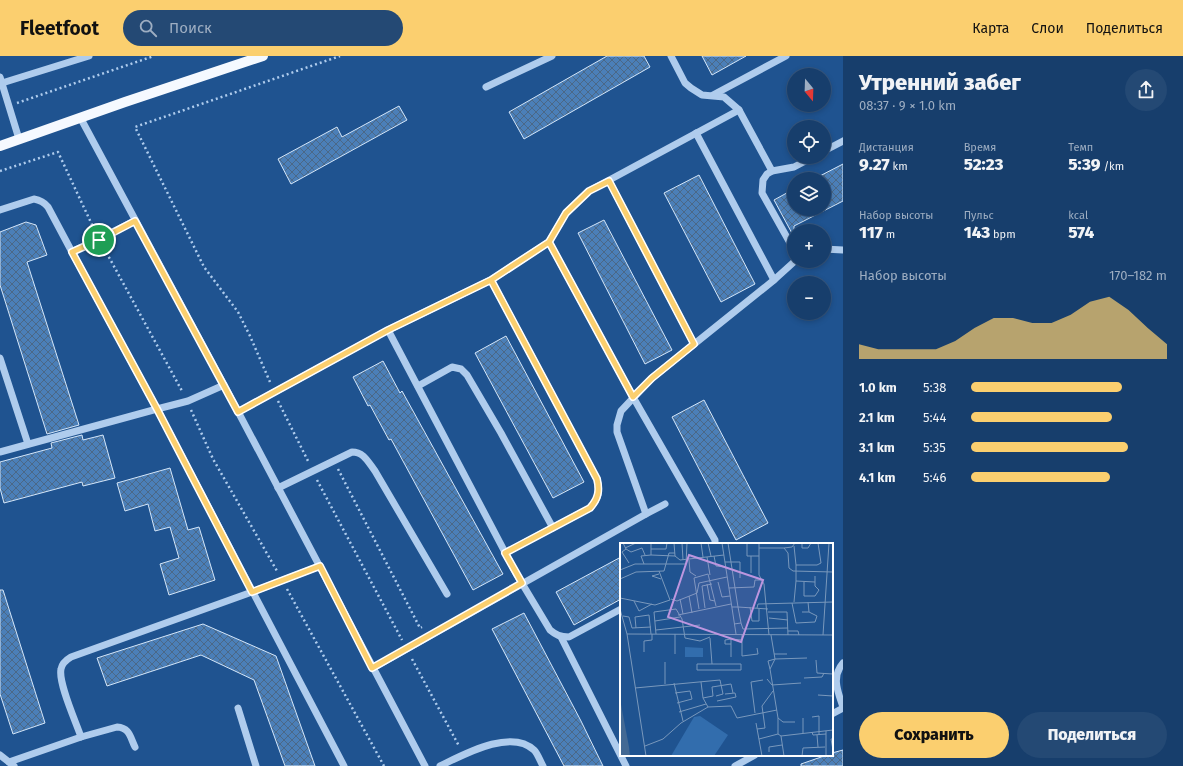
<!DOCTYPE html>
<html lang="ru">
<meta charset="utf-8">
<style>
body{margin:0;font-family:"Fira Sans",sans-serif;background:#244974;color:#f1f3f6;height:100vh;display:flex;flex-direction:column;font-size:15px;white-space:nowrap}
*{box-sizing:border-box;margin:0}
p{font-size:13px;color:#9eaec2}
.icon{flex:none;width:22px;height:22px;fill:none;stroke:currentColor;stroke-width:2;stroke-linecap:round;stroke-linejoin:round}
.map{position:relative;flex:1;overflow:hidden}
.sheet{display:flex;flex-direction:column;background:#173e6c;width:340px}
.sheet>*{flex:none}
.needle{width:26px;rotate:161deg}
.tools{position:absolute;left:787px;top:12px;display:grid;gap:8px}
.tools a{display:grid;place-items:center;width:44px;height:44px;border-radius:50%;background:#173e6c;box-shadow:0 2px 6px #0003,0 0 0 1px #36577f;font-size:20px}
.pin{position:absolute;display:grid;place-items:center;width:34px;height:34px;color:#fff;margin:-17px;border:2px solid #fff;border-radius:50%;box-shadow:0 1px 4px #0007}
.round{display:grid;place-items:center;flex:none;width:42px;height:42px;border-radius:21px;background:#244974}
.headline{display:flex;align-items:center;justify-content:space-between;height:68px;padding:0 16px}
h1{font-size:22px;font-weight:800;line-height:30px}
.metrics{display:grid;grid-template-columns:repeat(3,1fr);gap:6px;height:68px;padding:4px 16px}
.metrics div{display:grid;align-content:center}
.metrics b{font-size:17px;font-weight:800}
.metrics small{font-size:11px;font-weight:400}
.metrics p{font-size:11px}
.chart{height:112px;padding:8px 16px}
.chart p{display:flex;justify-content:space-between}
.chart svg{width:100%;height:72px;margin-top:4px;fill:#fbcf6f;opacity:.7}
.button{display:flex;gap:8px;margin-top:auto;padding:8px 16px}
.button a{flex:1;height:46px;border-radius:24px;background:#fbcf6f;color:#111;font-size:16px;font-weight:800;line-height:46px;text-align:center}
.button a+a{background:#244974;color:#f1f3f6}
ul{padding:0 16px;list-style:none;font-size:13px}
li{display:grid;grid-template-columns:64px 48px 1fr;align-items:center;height:30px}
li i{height:10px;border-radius:5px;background:#fbcf6f}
header{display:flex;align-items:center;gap:24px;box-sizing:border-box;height:56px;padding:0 20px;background:#fbcf6f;color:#111}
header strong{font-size:19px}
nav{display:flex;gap:22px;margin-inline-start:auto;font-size:14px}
.search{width:280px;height:36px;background:#244974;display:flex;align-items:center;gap:10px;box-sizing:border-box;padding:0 14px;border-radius:22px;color:#9eaec2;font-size:15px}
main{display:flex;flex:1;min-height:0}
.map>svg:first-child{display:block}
.building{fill:url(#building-cross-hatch);stroke:#d4e6f9}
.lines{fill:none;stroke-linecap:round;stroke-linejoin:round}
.path{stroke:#afcced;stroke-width:2.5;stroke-dasharray:2 3;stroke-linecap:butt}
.minor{stroke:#afcced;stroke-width:7}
.major{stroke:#f5f9ff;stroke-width:10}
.route-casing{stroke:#fff;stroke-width:8}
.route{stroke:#fbcf6f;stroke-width:5}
.inset-road{fill:none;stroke:#7998bc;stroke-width:1}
.view{fill:#bd96df;fill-opacity:0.15;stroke:#bd96df;stroke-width:2}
.inset-edge{fill:none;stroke:#fff;stroke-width:2}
</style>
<header>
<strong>Fleetfoot</strong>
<div class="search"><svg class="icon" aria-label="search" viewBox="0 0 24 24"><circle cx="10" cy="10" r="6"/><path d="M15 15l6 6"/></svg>Поиск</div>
<nav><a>Карта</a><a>Слои</a><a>Поделиться</a></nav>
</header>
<main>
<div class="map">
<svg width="843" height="710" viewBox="0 0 843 710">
<defs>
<pattern id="building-cross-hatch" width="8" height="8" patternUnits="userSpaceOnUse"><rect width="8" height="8" fill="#4b7fb8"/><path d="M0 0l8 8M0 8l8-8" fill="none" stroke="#4b6887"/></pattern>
</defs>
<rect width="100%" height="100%" fill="#1f5390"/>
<!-- building -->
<g class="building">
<polygon points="607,0 644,0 650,11 524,83 509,56"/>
<polygon points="702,0 746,0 712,19"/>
<polygon points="399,50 407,64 291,128 278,103 337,71 342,81"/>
<polygon points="843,108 843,145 794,170 794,181 774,144 794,133 794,153 824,153 824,123 814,123"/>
<polygon points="699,119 755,228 721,246 664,137"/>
<polygon points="604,164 672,294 645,308 578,177"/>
<polygon points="26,166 36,169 47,199 27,206 79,369 47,378 0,229 0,176"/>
<polygon points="506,280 584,426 553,442 475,297"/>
<polygon points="383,305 400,337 402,335 503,518 473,534 391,383 389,384 370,349 368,350 353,321"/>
<polygon points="704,344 768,467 736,484 672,361"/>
<polygon points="82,379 83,384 103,379 115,422 83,430 82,426 4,447 0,432 0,406 52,392 51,387"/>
<polygon points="170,412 188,474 199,471 215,524 169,539 160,508 179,502 170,471 155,475 148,448 125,455 117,427"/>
<polygon points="621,501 621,543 574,569 556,536"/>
<polygon points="0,534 3,534 45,667 13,678 0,638"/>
<polygon points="524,557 581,665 603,710 564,710 492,573"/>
<polygon points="203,568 276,600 315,710 285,710 254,624 201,599 107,630 97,602"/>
<polygon points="843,694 843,710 801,710 801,708 827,699 832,699 832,697"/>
</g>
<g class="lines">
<!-- path -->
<g class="path">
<polyline points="17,47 154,0"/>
<polyline points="0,115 58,96 94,173"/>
<polyline points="104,192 182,335"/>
<polyline points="270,326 250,280 238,256 204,211 135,71 340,0"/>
<polyline points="278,345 308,405"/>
<polyline points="191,354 213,403 277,515"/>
<polyline points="338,413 420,572 422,571"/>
<polyline points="317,424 402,584"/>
<polyline points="287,533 384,710"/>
<polyline points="412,603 459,690"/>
</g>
<!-- minor -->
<g class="minor">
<polyline points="671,0 685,27 691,32 702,39 724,41 739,54 772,115 794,111 813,101"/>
<polyline points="0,21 19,83"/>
<polyline points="2,27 89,0"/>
<polyline points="486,31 552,0"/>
<polyline points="713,39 786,0"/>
<polyline points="80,61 224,329 425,710"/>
<polyline points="696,77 774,224"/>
<polyline points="824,95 843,85"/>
<polyline points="772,115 767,118 763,124 762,137 794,194"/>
<polyline points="609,125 694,288"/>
<path d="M0,154l34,-11c6,1 10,3 14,8l24,45"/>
<polyline points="549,186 633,341 715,484 715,488"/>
<polyline points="824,193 843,194"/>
<path d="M491,224l106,199c3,12 2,20 -7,29l-85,45"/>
<path d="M388,274l129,245 33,55c6,5 10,7 19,7l52,-28"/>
<polyline points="0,302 28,388"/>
<polyline points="224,329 188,345 157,353 344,710"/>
<polyline points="418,330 452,311 461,313 467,319 501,377 553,472"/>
<polyline points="238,356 388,274 491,224 549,186 566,157 589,135 739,54"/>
<polyline points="0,396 157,353 72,196 135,165"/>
<path d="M278,432l74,-36c12,0 16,10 23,19l72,123"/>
<polyline points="646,458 665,448"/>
<polyline points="561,581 626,710"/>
<path d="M843,607c-12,14 -5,29 0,44"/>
<polyline points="373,612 646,458 617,376 617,369 621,355 652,322 774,224 795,205"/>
<polyline points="238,652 256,710"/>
<polyline points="832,658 843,652"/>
<path d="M81,681l36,-10c13,1 13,10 18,20"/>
<polyline points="0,699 14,710"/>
<path d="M9,706l72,-25c-5,-15 -23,-54 -20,-68 1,-6 5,-9 10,-12l181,-65 68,-26"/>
<path d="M440,710c23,-11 71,-38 94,-16 4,4 6,11 9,16"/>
<polyline points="735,710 755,699"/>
</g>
<!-- major -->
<polyline class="major" points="0,90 125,46 263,0"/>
</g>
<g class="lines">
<!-- route casing -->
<g class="route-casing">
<path id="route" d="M99,184l-27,12 85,157 95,183 68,-26 52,102 150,-85 -17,-30 85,-45c8,-9 10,-17 7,-29l-106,-199 58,-38 84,155 19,-19 42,-34 -85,-163 -20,10 -23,22 -17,29 -58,38 -103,50 -150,82 -103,-191 -36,19"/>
</g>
<!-- route -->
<use href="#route" class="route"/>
</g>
<!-- overview -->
<g transform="translate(620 487)">
<rect width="213" height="213" fill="#1f5390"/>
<path d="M80,173l28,19 -14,21h-43l23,-39z" fill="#326dad"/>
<path d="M65,104l18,1v9h-18z" fill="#326dad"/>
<path d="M0,156l9,48 1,9h-10z" fill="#436994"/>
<path class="inset-road" d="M3,0l3,6 5,3 11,-4 3,7M54,0l1,13 5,4 44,-5M62,0l1,17M81,0l2,14M88,0l3,13M102,0l14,91M108,0l10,64h-6M127,0v13h4M139,0v32l5,9 5,51M182,1v4h6l3,-5M174,3l2,19M5,5l11,-5M139,5h25l4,5 1,15 4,3 40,1M164,5l8,-1 3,-4M6,6l-4,3 7,11M31,6h15l1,-6M31,12l24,1M94,13l2,10 9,1M87,14l3,18M69,17l1,12 6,4M105,19h15v16M24,21l-3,-8 10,-1v-12M0,27l15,-6h51l1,-21M131,30v-17h8M39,31l-7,2 9,3M0,36l16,-7 28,-1 5,-18h6M98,39l4,15 8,-1M184,39v14h11l4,-6 -4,-4v-10M195,39l-19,-1v-16h21l4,-2 -3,-20M87,41l3,16 5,1M109,45l25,-1 1,-7h7M69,53l3,17M0,55l35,7 15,-5 -11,-29M51,56l6,2 20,-8 2,-10 28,-6M60,56l3,15M14,58l5,10 13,-7M174,59l2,-21M172,60l4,20 19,-1 2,-6 -8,-4M130,64l2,14h7v-13M85,65l-3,-22 10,-2M137,65l1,-4 75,-2M0,66l7,25M79,66l-5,-31 14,-4 8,32M148,69h19l1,23M182,69h7l-1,-10M58,72l53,-11M3,73l6,1 3,11 19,-1M149,75l19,2M35,78l25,-4M121,80l2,6 45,-1M114,81l7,-1 -3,-16 30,2M16,85l-1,-11 14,-2 2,19M36,87l44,-5M168,88h10l1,4M36,91l-2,-22 22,-3 6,10 3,19 15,3 10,-4M55,91v20M122,91v22l16,-2 -1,-6M151,92l4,24 32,-1M203,92l6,-92M90,95l2,26M111,101h-6v-4l6,-1M24,109v-11l8,-1v-6M154,111h13M111,114v-18l11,1M155,116l-5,10 8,49 5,4h12M196,117l1,13 16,1M77,121h44v6h-44zM150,126l-2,-8 7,-2M184,135l18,-1 2,-4M147,136l5,6 29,-2M81,139l2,16 5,9 23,-1 6,12 40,-8M54,140l9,38M45,141v-22M15,145l85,-8 3,14 -7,2M55,150l15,-2 2,8 -15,4M198,152l15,1M83,155l10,-2 -1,-9 19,-3 2,9M97,158l19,-4 -1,-4 -10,1M59,169l27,-8M135,170l-4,-31 12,-2M192,174l7,-1v19M158,175v16l3,2M136,180l6,33M137,186l8,-1 -3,-22 11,-15M192,189l1,3 13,-1M183,190v-15M197,192l1,12M139,196l19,-5M213,196h-2l2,11M25,203l18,-7 18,-16 27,-16M149,209v-5l13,-2M26,213l-19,-122 206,1M164,213l-3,-20 52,-6M182,213l1,-8 22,-1M206,213v-25"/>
<path class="view" d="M69,12l74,25 -22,62 -73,-25z"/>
<rect width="213" height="213" class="inset-edge"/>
</g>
</svg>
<div class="tools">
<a><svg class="needle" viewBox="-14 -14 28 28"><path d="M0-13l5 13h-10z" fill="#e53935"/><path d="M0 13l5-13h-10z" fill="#9eaec2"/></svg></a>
<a><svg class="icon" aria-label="locate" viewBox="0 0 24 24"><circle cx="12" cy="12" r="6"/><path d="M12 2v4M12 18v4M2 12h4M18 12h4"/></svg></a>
<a><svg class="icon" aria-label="layers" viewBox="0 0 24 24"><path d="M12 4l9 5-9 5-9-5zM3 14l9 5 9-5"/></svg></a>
<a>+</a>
<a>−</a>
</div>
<div class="pin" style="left:99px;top:184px;background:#1e9e55"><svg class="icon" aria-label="arrive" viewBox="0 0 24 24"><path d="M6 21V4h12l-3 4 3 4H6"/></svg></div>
</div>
<section class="sheet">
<div class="headline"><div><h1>Утренний забег</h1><p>08:37 · 9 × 1.0 km</p></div><a class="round"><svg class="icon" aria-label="share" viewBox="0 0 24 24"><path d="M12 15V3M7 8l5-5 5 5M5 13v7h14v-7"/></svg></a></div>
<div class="metrics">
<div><p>Дистанция</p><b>9.27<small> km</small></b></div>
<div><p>Время</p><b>52:23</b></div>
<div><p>Темп</p><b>5:39<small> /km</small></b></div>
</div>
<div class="metrics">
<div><p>Набор высоты</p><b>117<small> m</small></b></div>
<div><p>Пульс</p><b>143<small> bpm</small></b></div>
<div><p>kcal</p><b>574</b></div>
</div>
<div class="chart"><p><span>Набор высоты</span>170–182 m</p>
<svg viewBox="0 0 160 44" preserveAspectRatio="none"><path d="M0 44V35L10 38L20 38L30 38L40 38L50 33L60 25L70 19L80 19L90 22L100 22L110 17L120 9L130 6L140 14L150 25L160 35V44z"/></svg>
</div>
<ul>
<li><b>1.0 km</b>5:38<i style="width:77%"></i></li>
<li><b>2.1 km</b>5:44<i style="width:72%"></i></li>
<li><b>3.1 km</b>5:35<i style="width:80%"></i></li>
<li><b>4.1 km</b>5:46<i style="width:71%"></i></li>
</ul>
<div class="button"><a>Сохранить</a><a>Поделиться</a></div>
</section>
</main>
